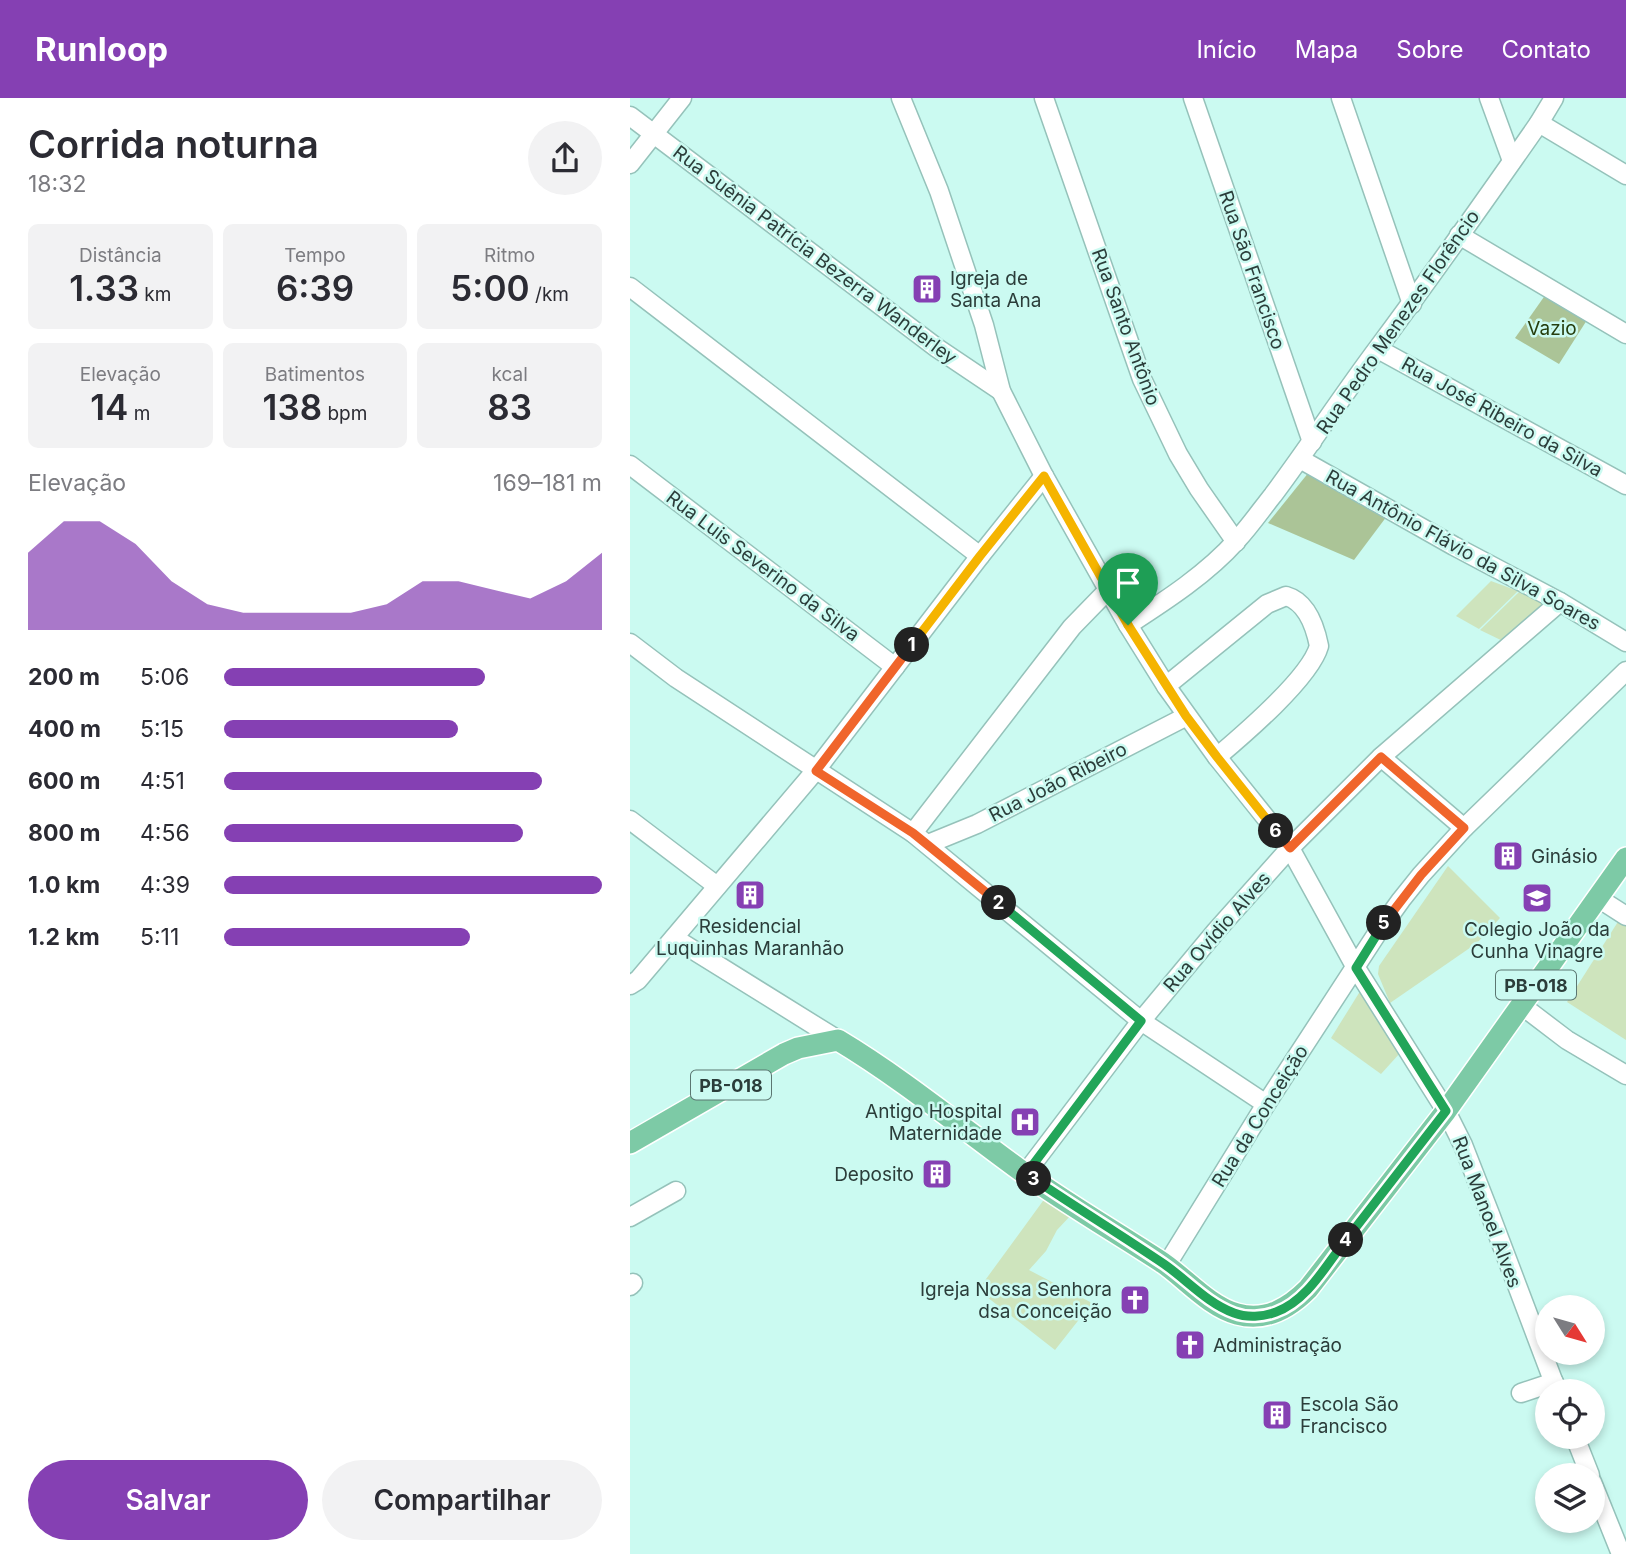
<!DOCTYPE html>
<html lang="pt">
<meta charset="utf-8">
<style>
body{margin:0;font-family:Inter,sans-serif;background:#f2f2f3;color:#2b2b33;height:100vh;display:flex;flex-direction:column;font-size:26px;white-space:nowrap}
*{box-sizing:border-box;margin:0}
p{font-size:23px;color:#7c7c81}
.icon{flex:none;width:38px;height:38px;fill:none;stroke:currentColor;stroke-width:2;stroke-linecap:round;stroke-linejoin:round}
.map{position:relative;flex:1;overflow:hidden}
.details{display:flex;flex-direction:column;background:#fff;width:630px}
.details>*{flex:none}
.needle{width:46px;rotate:127deg}
.fabs{position:absolute;left:905px;top:1197px;display:grid;gap:14px}
.fabs a{display:grid;place-items:center;width:70px;height:70px;border-radius:50%;background:#fff;box-shadow:0 4px 10px #0003;font-size:35px}
.pin{position:absolute;display:grid;place-items:center;width:60px;height:60px;color:#fff;margin:-72px -30px;border-radius:50% 50% 50% 0;rotate:-45deg;box-shadow:0 0 7px #0007}
.pin .icon{rotate:45deg}
.km{position:absolute;width:35px;height:35px;margin:-18px;border-radius:50%;background:#222;color:#fff;font-size:19px;line-height:35px;text-align:center}
.round{display:grid;place-items:center;flex:none;width:74px;height:74px;border-radius:37px;background:#f2f2f3}
.head{display:flex;align-items:center;justify-content:space-between;height:119px;padding:0 28px}
h1{font-size:38px;font-weight:600;line-height:52px}
.stats{display:grid;grid-template-columns:repeat(3,1fr);gap:10px;height:119px;padding:7px 28px}
.stats div{display:grid;align-content:center;border-radius:10px;background:#f2f2f3;text-align:center}
.stats b{font-size:35px;font-weight:600}
.stats small{font-size:19px;font-weight:400}
.stats p{font-size:19px}
.chart{height:196px;padding:14px 28px}
.chart p{display:flex;justify-content:space-between}
.chart svg{width:100%;height:126px;margin-top:7px;fill:#8540b3;opacity:.7}
.action{display:flex;gap:14px;margin-top:auto;padding:14px 28px}
.action a{flex:1;height:80px;border-radius:42px;background:#8540b3;color:#fff;font-size:28px;font-weight:600;line-height:80px;text-align:center}
.action a+a{background:#f2f2f3;color:#2b2b33}
ul{padding:0 28px;list-style:none;font-size:23px}
li{display:grid;grid-template-columns:112px 84px 1fr;align-items:center;height:52px}
li i{height:18px;border-radius:9px;background:#8540b3}
header{display:flex;align-items:center;gap:42px;box-sizing:border-box;height:98px;padding:0 35px;background:#8540b3;color:#fff}
header strong{font-size:33px}
nav{display:flex;gap:38px;margin-inline-start:auto;font-size:24px}
main{display:flex;flex:1;min-height:0}
.map>svg:first-child{display:block}
.green{fill:#cee4bd}
.forest{fill:#abc497}
.lines{fill:none;stroke-linecap:round;stroke-linejoin:round}
.minor-casing{stroke:#95c2ba;stroke-width:21}
.major-casing{stroke:#fff;stroke-width:24}
.minor{stroke:#fff;stroke-width:18}
.major{stroke:#7dcaa6;stroke-width:21}
.split-1-casing{stroke:#fff;stroke-width:14}
.split-2-casing{stroke:#fff;stroke-width:14}
.split-3-casing{stroke:#fff;stroke-width:14}
.split-4-casing{stroke:#fff;stroke-width:14}
.split-5-casing{stroke:#fff;stroke-width:14}
.split-6-casing{stroke:#fff;stroke-width:14}
.split-7-casing{stroke:#fff;stroke-width:14}
.split-1{stroke:#f5b400;stroke-width:9}
.split-2{stroke:#f0652b;stroke-width:9}
.split-3{stroke:#22a559;stroke-width:9}
.split-4{stroke:#22a559;stroke-width:9}
.split-5{stroke:#22a559;stroke-width:9}
.split-6{stroke:#f0652b;stroke-width:9}
.split-7{stroke:#f5b400;stroke-width:9}
.labels{text-anchor:middle;dominant-baseline:central;stroke-width:5;stroke-linejoin:round;paint-order:stroke}
.shield{fill:#cbfaf1;stroke:#5b7671;stroke-width:2}
.shield-label{font-size:18px;font-weight:bold;fill:#2b3d3a}
.street-label{font-size:19px;fill:#2b3d3a;stroke:#cbfaf1}
.poi-label{font-size:19px;fill:#2b3d3a;stroke:#cbfaf1;text-anchor:start}
.park-label{font-size:19px;fill:#263e0e;stroke:#cbfaf1}
</style>
<header>
<strong>Runloop</strong>
<nav><a>Início</a><a>Mapa</a><a>Sobre</a><a>Contato</a></nav>
</header>
<main>
<section class="details">
<div class="head"><div><h1>Corrida noturna</h1><p>18:32</p></div><a class="round"><svg class="icon" aria-label="share" viewBox="0 0 24 24"><path d="M12 15V3M7 8l5-5 5 5M5 13v7h14v-7"/></svg></a></div>
<div class="stats">
<div><p>Distância</p><b>1.33<small> km</small></b></div>
<div><p>Tempo</p><b>6:39</b></div>
<div><p>Ritmo</p><b>5:00<small> /km</small></b></div>
</div>
<div class="stats">
<div><p>Elevação</p><b>14<small> m</small></b></div>
<div><p>Batimentos</p><b>138<small> bpm</small></b></div>
<div><p>kcal</p><b>83</b></div>
</div>
<div class="chart"><p><span>Elevação</span>169–181 m</p>
<svg viewBox="0 0 160 44" preserveAspectRatio="none"><path d="M0 44V17L10 6L20 6L30 14L40 27L50 35L60 38L70 38L80 38L90 38L100 35L110 27L120 27L130 30L140 33L150 27L160 17V44z"/></svg>
</div>
<ul>
<li><b>200 m</b>5:06<i style="width:69%"></i></li>
<li><b>400 m</b>5:15<i style="width:62%"></i></li>
<li><b>600 m</b>4:51<i style="width:84%"></i></li>
<li><b>800 m</b>4:56<i style="width:79%"></i></li>
<li><b>1.0 km</b>4:39<i style="width:100%"></i></li>
<li><b>1.2 km</b>5:11<i style="width:65%"></i></li>
</ul>
<div class="action"><a>Salvar</a><a>Compartilhar</a></div>
</section>
<div class="map">
<svg width="996" height="1456" viewBox="0 0 996 1456">
<rect width="100%" height="100%" fill="#cbfaf1"/>
<!-- green -->
<g class="green">
<polygon points="861,483 888,493 849,531 826,518"/>
<polygon points="889,494 922,508 879,546 850,532"/>
<polygon points="818,768 870,820 847,845 760,905 748,876 749,868"/>
<polygon points="991,819 996,822 996,942 937,904"/>
<polygon points="734,887 770,955 751,976 701,940"/>
<polygon points="418,1096 443,1115 427,1132 416,1153 399,1172 462,1205 425,1252 348,1192"/>
</g>
<!-- forest -->
<g class="forest">
<polygon points="916,196 957,222 929,266 885,240"/>
<polygon points="679,374 757,418 724,462 638,425"/>
</g>
<g class="lines">
<!-- minor casing -->
<g class="minor-casing">
<g id="minor">
<polyline points="271,0 309,93 354,227 371,293 414,378 498,527 536,588 587,659 660,750 726,870 816,1013 833,1047 860,1116 927,1293"/>
<polyline points="414,0 512,281 548,356 569,391 606,444"/>
<polyline points="563,0 682,344"/>
<polyline points="711,0 782,206"/>
<polyline points="859,0 882,63"/>
<polyline points="0,18 307,250 371,293"/>
<polyline points="909,25 996,77"/>
<polyline points="0,66 52,0"/>
<polyline points="829,137 996,236"/>
<polyline points="0,189 350,458"/>
<polyline points="748,251 996,387"/>
<polyline points="670,361 824,448 930,504 996,544"/>
<polyline points="0,367 265,569"/>
<path d="M498,527c37,-24 79,-51 109,-85 13,-14 24,-30 36,-45 36,-48 69,-99 105,-147 55,-74 108,-149 161,-225l15,-25"/>
<polyline points="0,545 46,580 283,735 511,923 636,1006"/>
<path d="M536,588l101,-82 19,-8c21,6 29,30 33,50 -9,32 -76,89 -102,111"/>
<polyline points="751,659 834,730"/>
<polyline points="0,722 87,788"/>
<polyline points="283,735 442,529 479,491"/>
<polyline points="298,746 347,726 557,618"/>
<polyline points="968,800 996,818"/>
<polyline points="44,840 208,942"/>
<polyline points="0,887 8,882 186,672 350,458 414,378"/>
<polyline points="891,907 937,942 996,977"/>
<polyline points="395,1076 511,923 586,833 660,750 751,659 930,504"/>
<polyline points="0,1119 46,1093"/>
<polyline points="536,1168 636,1006 748,834 771,802 791,777 834,730 996,573"/>
<polyline points="0,1188 3,1185"/>
<polyline points="891,1295 924,1284"/>
<polyline points="945,1339 960,1377"/>
<polyline points="962,1384 991,1456"/>
</g>
</g>
<!-- major casing -->
<g class="major-casing">
<path id="major" d="M0,1045l154,-89 14,-6 40,-8c65,39 124,88 186,133 45,32 93,60 139,90 23,16 47,44 74,51 29,8 52,-6 71,-25l138,-178 180,-253"/>
</g>
<!-- minor -->
<use href="#minor" class="minor"/>
<!-- major -->
<use href="#major" class="major"/>
</g>
<g class="lines">
<!-- split-1 casing -->
<g class="split-1-casing">
<polyline id="split-1" points="282,547 350,458 414,378 498,527"/>
</g>
<!-- split-2 casing -->
<g class="split-2-casing">
<polyline id="split-2" points="282,547 186,673 283,735 369,805"/>
</g>
<!-- split-3 casing -->
<g class="split-3-casing">
<polyline id="split-3" points="369,805 511,923 396,1076 404,1081"/>
</g>
<!-- split-4 casing -->
<g class="split-4-casing">
<path id="split-4" d="M404,1081c43,29 87,56 130,85 23,16 43,39 70,49 13,5 29,4 42,-1 31,-11 50,-47 70,-72"/>
</g>
<!-- split-5 casing -->
<g class="split-5-casing">
<polyline id="split-5" points="716,1142 816,1013 726,870 754,825"/>
</g>
<!-- split-6 casing -->
<g class="split-6-casing">
<polyline id="split-6" points="646,733 660,750 751,659 834,730 791,777 754,825"/>
</g>
<!-- split-7 casing -->
<g class="split-7-casing">
<polyline id="split-7" points="498,527 556,618 587,659 646,733"/>
</g>
<!-- split-1 -->
<use href="#split-1" class="split-1"/>
<!-- split-2 -->
<use href="#split-2" class="split-2"/>
<!-- split-3 -->
<use href="#split-3" class="split-3"/>
<!-- split-4 -->
<use href="#split-4" class="split-4"/>
<!-- split-5 -->
<use href="#split-5" class="split-5"/>
<!-- split-6 -->
<use href="#split-6" class="split-6"/>
<!-- split-7 -->
<use href="#split-7" class="split-7"/>
</g>
<!-- icons -->
<defs>
<g id="building-square" transform="scale(1.575)"><rect x="-9" y="-9" width="18" height="18" rx="4" fill="#8540b3" stroke="#cbfaf1"/><path d="M-4-6H4V6H1V3H-1V6H-4ZM-2.5-4.3h1.7v1.8h-1.7ZM.8-4.3h1.7v1.8H.8ZM-2.5-1h1.7V.8h-1.7ZM.8-1h1.7V.8H.8Z" fill="#fff"/></g>
<g id="school-square" transform="scale(1.575)"><rect x="-9" y="-9" width="18" height="18" rx="4" fill="#8540b3" stroke="#cbfaf1"/><path d="M0-5L7-2L0 1L-7-2ZM-4 1L0 2.5L4 1V4Q0 6-4 4Z" fill="#fff"/></g>
<g id="hospital-square" transform="scale(1.575)"><rect x="-9" y="-9" width="18" height="18" rx="4" fill="#8540b3" stroke="#cbfaf1"/><path d="M-5-5h3v3.5h4V-5h3V5h-3V1.5h-4V5h-3Z" fill="#fff"/></g>
<g id="church-square" transform="scale(1.575)"><rect x="-9" y="-9" width="18" height="18" rx="4" fill="#8540b3" stroke="#cbfaf1"/><path d="M-1.2-6h2.4v3.5h3.3v2.4h-3.3V6h-2.4V-.1h-3.3v-2.4h3.3Z" fill="#fff"/></g>
</defs>
<g fill-rule="evenodd">
<use href="#building-square" x="297" y="191"/>
<use href="#building-square" x="878" y="758"/>
<use href="#building-square" x="120" y="797"/>
<use href="#school-square" x="907" y="800"/>
<use href="#hospital-square" x="395" y="1024"/>
<use href="#building-square" x="307" y="1076"/>
<use href="#church-square" x="505" y="1202"/>
<use href="#church-square" x="560" y="1247"/>
<use href="#building-square" x="647" y="1317"/>
</g>
<g class="labels">
<!-- shield labels -->
<g class="shield">
<rect x="866" y="872.5" width="80" height="29" rx="5"/>
<rect x="61" y="972.5" width="80" height="29" rx="5"/>
</g>
<g class="shield-label">
<text x="906" y="887">PB-018</text>
<text x="101" y="987">PB-018</text>
</g>
<!-- street labels -->
<g class="street-label">
<text transform="translate(185 157) rotate(37)">Rua Suênia Patrícia Bezerra Wanderley</text>
<text transform="translate(622 172) rotate(71)">Rua São Francisco</text>
<text transform="translate(768 224) rotate(-55)">Rua Pedro Menezes Florêncio</text>
<text transform="translate(496 229) rotate(70)">Rua Santo Antônio</text>
<text transform="translate(872 319) rotate(29)">Rua José Ribeiro da Silva</text>
<text transform="translate(833 452) rotate(29)">Rua Antônio Flávio da Silva Soares</text>
<text transform="translate(133 468) rotate(37)">Rua Luis Severino da Silva</text>
<text transform="translate(428 684) rotate(-27)">Rua João Ribeiro</text>
<text transform="translate(587 834) rotate(-49)">Rua Ovídio Alves</text>
<text transform="translate(630 1018) rotate(-58)">Rua da Conceição</text>
<text transform="translate(857 1114) rotate(69)">Rua Manoel Alves</text>
</g>
<!-- poi labels -->
<g class="poi-label">
<text x="320" y="180">Igreja de<tspan x="320" dy="22">Santa Ana</tspan></text>
<text x="901" y="758">Ginásio</text>
<text x="120" y="828" text-anchor="middle">Residencial<tspan x="120" dy="22">Luquinhas Maranhão</tspan></text>
<text x="907" y="831" text-anchor="middle">Colegio João da<tspan x="907" dy="22">Cunha Vinagre</tspan></text>
<text x="372" y="1013" text-anchor="end">Antigo Hospital<tspan x="372" dy="22">Maternidade</tspan></text>
<text x="284" y="1076" text-anchor="end">Deposito</text>
<text x="482" y="1191" text-anchor="end">Igreja Nossa Senhora<tspan x="482" dy="22">dsa Conceição</tspan></text>
<text x="583" y="1247">Administração</text>
<text x="670" y="1306">Escola São<tspan x="670" dy="22">Francisco</tspan></text>
</g>
<!-- park labels -->
<g class="park-label">
<text x="922" y="230">Vazio</text>
</g>
</g>
</svg>
<div class="fabs">
<a><svg class="needle" viewBox="-14 -14 28 28"><path d="M0-13l5 13h-10z" fill="#e53935"/><path d="M0 13l5-13h-10z" fill="#7c7c81"/></svg></a>
<a><svg class="icon" aria-label="locate" viewBox="0 0 24 24"><circle cx="12" cy="12" r="6"/><path d="M12 2v4M12 18v4M2 12h4M18 12h4"/></svg></a>
<a><svg class="icon" aria-label="layers" viewBox="0 0 24 24"><path d="M12 4l9 5-9 5-9-5zM3 14l9 5 9-5"/></svg></a>
</div>
<div class="pin" style="left:498px;top:527px;background:#1e9e55"><svg class="icon" aria-label="arrive" viewBox="0 0 24 24"><path d="M6 21V4h12l-3 4 3 4H6"/></svg></div>
<b class="km" style="left:282px;top:547px">1</b>
<b class="km" style="left:369px;top:805px">2</b>
<b class="km" style="left:404px;top:1081px">3</b>
<b class="km" style="left:716px;top:1142px">4</b>
<b class="km" style="left:754px;top:825px">5</b>
<b class="km" style="left:646px;top:733px">6</b>
</div>
</main>
